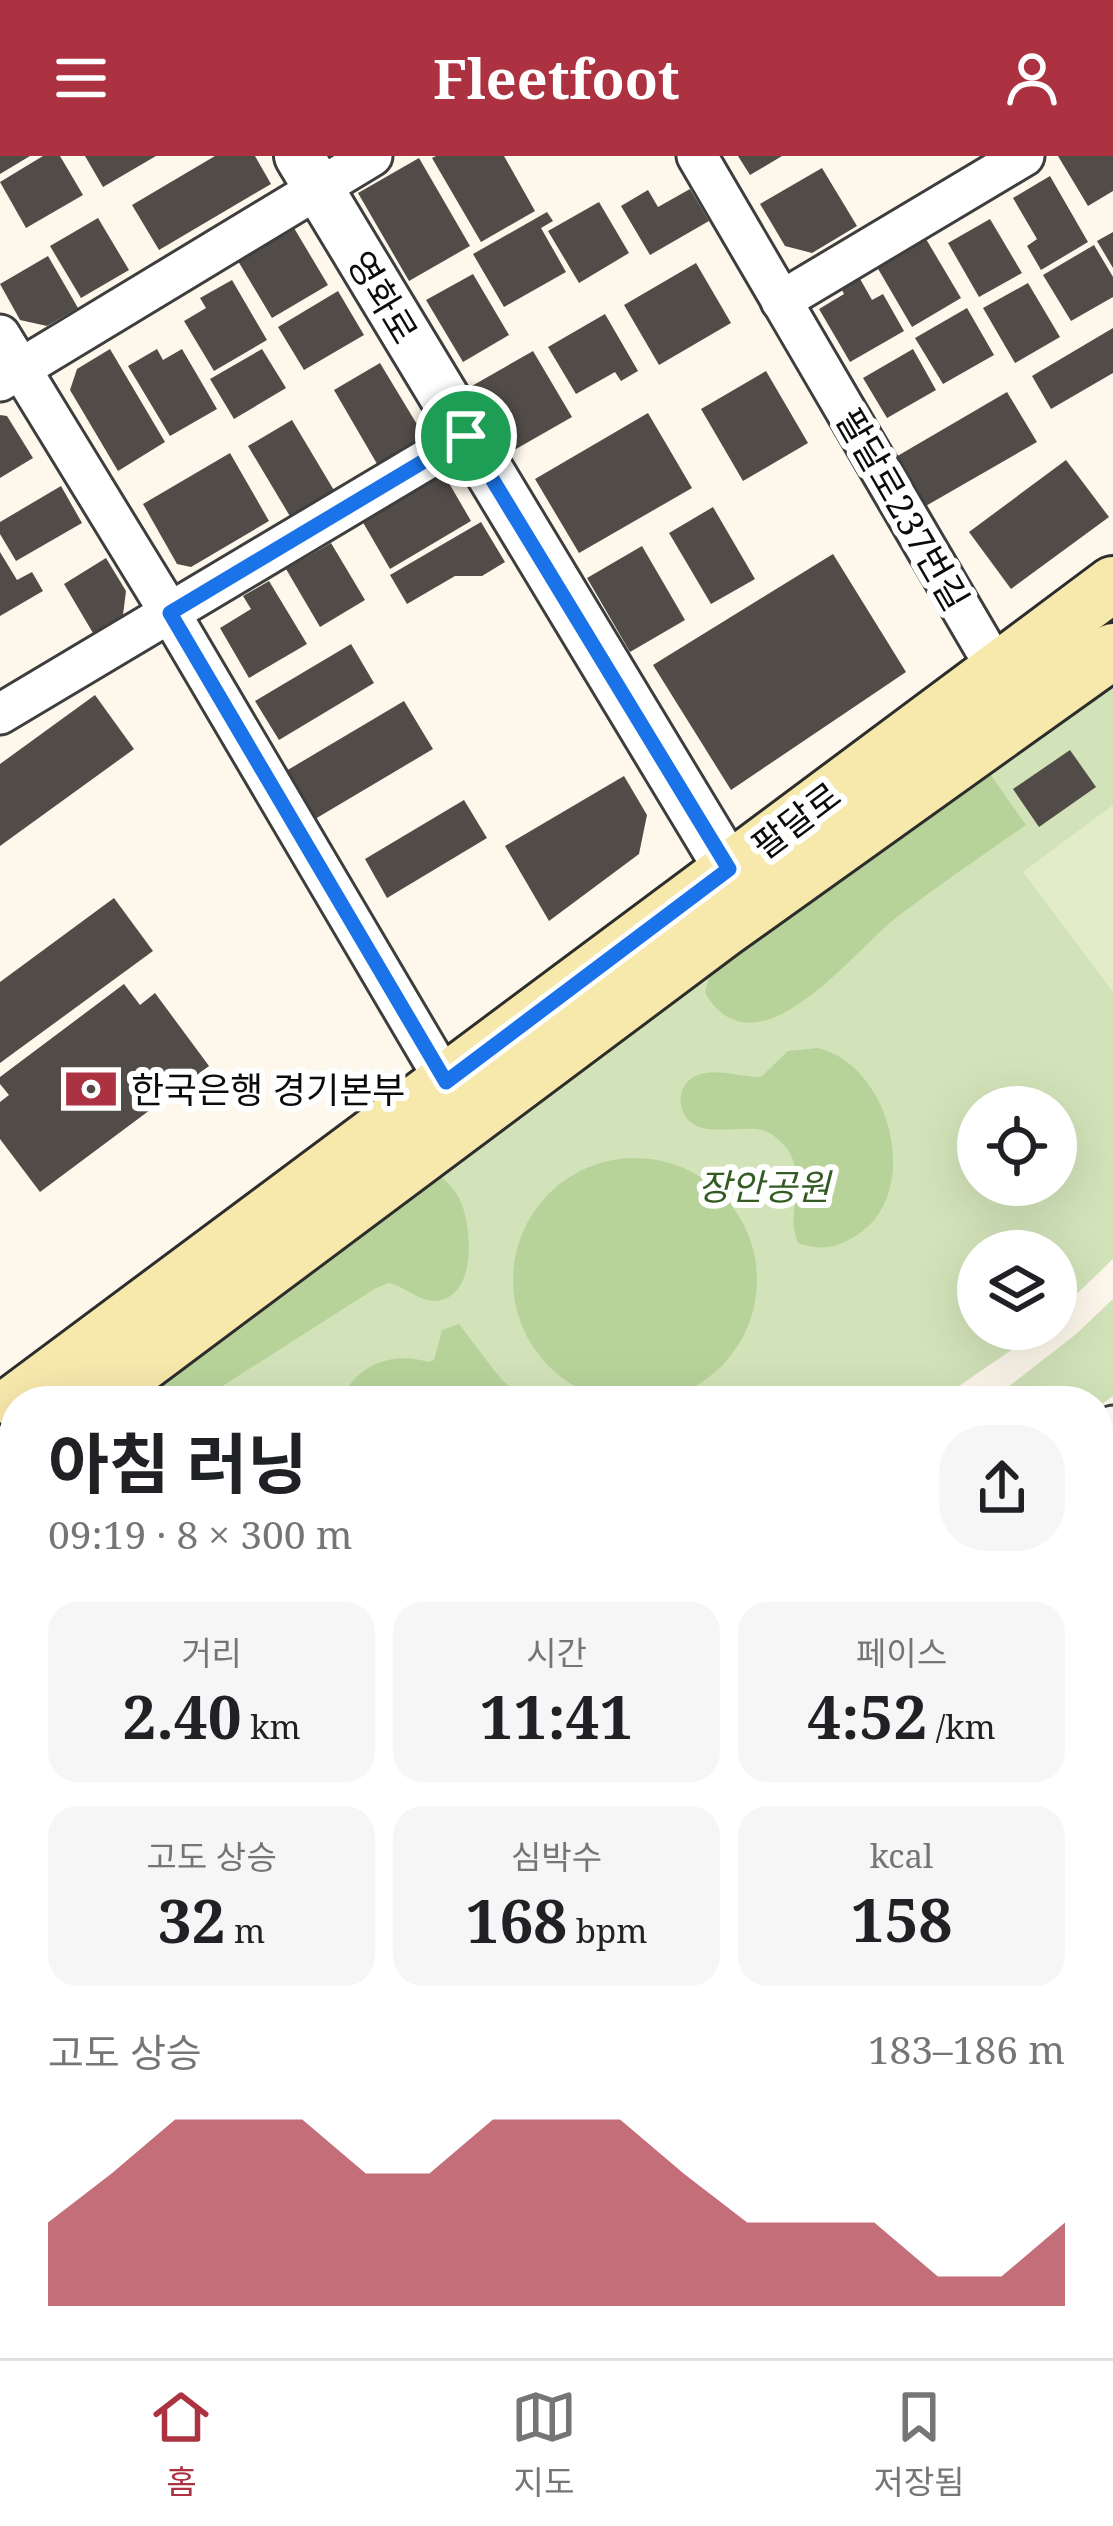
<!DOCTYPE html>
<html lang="ko">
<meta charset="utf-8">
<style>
body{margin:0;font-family:"Noto Serif","Noto Sans KR",serif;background:#f6f6f6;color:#202124;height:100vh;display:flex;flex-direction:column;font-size:45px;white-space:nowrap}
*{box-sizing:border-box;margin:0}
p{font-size:39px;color:#757577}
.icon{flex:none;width:66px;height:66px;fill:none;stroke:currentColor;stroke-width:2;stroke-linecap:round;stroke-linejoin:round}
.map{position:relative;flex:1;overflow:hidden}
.sheet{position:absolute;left:0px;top:1230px;width:1113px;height:972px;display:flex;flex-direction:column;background:#fff;border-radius:48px 48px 0 0;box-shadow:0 12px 48px #0002}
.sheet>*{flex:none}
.fabs{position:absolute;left:957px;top:930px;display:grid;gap:24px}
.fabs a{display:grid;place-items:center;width:120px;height:120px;border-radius:50%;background:#fff;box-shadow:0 12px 48px #0002;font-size:60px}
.pin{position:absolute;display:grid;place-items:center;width:102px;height:102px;color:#fff;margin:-51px;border:6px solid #fff;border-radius:50%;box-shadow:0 3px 12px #0007}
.round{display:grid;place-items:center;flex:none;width:126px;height:126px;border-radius:48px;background:#f6f6f6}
.overview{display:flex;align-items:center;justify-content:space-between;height:204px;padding:0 48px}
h1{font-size:66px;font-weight:700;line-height:90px}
.metrics{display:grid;grid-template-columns:repeat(3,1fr);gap:18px;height:204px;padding:12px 48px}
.metrics div{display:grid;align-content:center;border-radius:30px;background:#f6f6f6;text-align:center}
.metrics b{font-size:60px;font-weight:700}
.metrics small{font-size:33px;font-weight:400}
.metrics p{font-size:33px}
.chart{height:336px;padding:24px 48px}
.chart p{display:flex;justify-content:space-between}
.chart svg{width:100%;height:216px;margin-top:12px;fill:#ac3242;opacity:.7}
header{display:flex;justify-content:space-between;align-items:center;height:156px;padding:0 48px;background:#ac3242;color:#fff;font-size:54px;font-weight:700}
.tabs{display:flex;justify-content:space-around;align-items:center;height:168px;border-top:3px solid #e0e0e0;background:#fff;font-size:33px;color:#757577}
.tabs a{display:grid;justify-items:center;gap:6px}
.tabs .selected{color:#ac3242}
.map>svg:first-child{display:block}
.green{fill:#d2e3b9;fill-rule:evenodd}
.forest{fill:#b8d39a}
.pitch{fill:#e3ecc9}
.building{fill:#524c49}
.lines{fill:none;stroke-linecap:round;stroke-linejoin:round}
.minor-casing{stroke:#3e3e3e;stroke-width:45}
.tertiary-casing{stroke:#3e3e3e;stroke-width:54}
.secondary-casing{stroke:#2d2d2d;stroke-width:60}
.minor{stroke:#fff;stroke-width:39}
.tertiary{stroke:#fff;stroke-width:48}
.secondary{stroke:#f7e8ac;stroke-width:54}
.route-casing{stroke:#fff;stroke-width:24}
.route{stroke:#1a73e8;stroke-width:15}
.labels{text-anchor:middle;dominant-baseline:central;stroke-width:12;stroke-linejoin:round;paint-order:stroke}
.street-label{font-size:36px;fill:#0b0b0b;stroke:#fff}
.poi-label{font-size:36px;fill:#0b0b0b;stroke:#fff;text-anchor:start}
.park-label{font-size:36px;font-style:italic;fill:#335b23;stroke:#fff}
</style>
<header><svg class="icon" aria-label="menu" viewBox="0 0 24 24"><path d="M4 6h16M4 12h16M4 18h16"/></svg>Fleetfoot<svg class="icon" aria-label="person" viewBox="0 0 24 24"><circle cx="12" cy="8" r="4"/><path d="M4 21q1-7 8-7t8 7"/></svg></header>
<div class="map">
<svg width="1113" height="2202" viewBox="0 0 1113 2202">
<rect width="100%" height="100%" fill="#fdf8eb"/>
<!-- green -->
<g class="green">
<path d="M1113,515v588l-57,55v-63h-78v78h62l-5,5 -98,67h-822zM978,951h78v78h-78z"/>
<polygon points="1113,1143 1113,1240 1098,1251 1098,1245 990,1245 1075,1179"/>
<polygon points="15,1322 15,1875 0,1872 0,1334"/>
<polygon points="15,2061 15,2187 249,2187 255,2202 0,2202 0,2073"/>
</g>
<!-- forest -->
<g class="forest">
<path d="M983,608l43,61c-43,30 -87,60 -129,92 -45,35 -140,163 -192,76l7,-27z"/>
<path d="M818,892c75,18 107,151 34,190 -19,11 -33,12 -54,5 -14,-33 12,-65 -13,-97 -6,-6 -14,-14 -23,-16 -24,-6 -74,13 -81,-25 -1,-5 0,-13 2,-17 16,-28 55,-10 78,-11l27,-26z"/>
<circle cx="635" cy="1124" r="122"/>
<path d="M435,1016c11,8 19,16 25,28 12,25 17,92 -19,100 -19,5 -34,-13 -52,-17l-13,5 -177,113h-84z"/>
<path d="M459,1168l41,54 15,14 19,9h-194c17,-36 51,-50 88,-39l6,-2 8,-30z"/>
<polygon points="15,1462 15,1595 7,1613 0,1614 0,1475"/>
<polygon points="15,2114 15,2187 43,2187 21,2200 0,2168 0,2129"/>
<polygon points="124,2187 208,2187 240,2202 185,2202"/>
</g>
<!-- pitch -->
<polygon class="pitch" points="1113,649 1113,836 1023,716"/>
<!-- building -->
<g class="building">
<polygon points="0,0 30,0 0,18"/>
<polygon points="43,0 60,0 83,39 26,72 0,26"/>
<polygon points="85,0 156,0 103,31"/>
<polygon points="215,0 255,0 271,28 159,94 132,49"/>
<polygon points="436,0 504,0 535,55 481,86 432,2"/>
<polygon points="738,0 782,0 750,19"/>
<polygon points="1058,0 1113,0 1113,35 1088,50"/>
<polygon points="419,2 470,90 409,125 358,37"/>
<polygon points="822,12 857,70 812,97 785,90 760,48"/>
<polygon points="1050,20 1088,86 1041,114 1027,90 1037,83 1013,42"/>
<polygon points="690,33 709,65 650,99 621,50 648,34 658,51"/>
<polygon points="599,46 629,97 579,127 548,75"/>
<polygon points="547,56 553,65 541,72 566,116 504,151 473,98"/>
<polygon points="98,62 129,114 81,142 50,90"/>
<polygon points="990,63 1022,117 979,141 948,87"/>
<polygon points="294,72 328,129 272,162 238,105"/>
<polygon points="1113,76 1113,112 1097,85"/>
<polygon points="926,83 961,142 912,171 877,111"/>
<polygon points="1094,89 1113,121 1113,141 1071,165 1043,119"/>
<polygon points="48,100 78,152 47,170 20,164 0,128"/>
<polygon points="696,107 731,167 659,209 624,149"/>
<polygon points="473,118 509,179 463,206 426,144"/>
<polygon points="859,121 872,144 883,138 904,175 850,206 819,153 844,138 841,132"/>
<polygon points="232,124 267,184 214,215 184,165 206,152 200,142"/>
<polygon points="1028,127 1060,181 1015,207 983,152"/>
<polygon points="338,135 364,179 304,214 278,171"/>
<polygon points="967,152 994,199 943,228 915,182"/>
<polygon points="605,158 638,215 621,225 615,216 576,238 548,191"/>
<polygon points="1113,172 1113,217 1051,253 1032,220"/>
<polygon points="110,193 165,286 118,315 70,234 77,213"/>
<polygon points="157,193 163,204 182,193 217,253 170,280 128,210"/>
<polygon points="262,193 286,232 234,263 210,223"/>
<polygon points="913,193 936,234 887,262 863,222"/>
<polygon points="533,195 572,261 509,297 470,231"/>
<polygon points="380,207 427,285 380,313 334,234"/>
<polygon points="766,215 808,287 743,325 701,253"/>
<polygon points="1007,236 1037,286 924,351 894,302"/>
<polygon points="648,257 692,332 579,397 535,323"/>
<polygon points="0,259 7,260 33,302 0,322"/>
<polygon points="292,264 335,336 291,362 248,290"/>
<polygon points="230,297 269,365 191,411 177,408 143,348"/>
<polygon points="1066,304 1109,361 1011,433 969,376"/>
<polygon points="442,315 471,365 390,413 361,363"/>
<polygon points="61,330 82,367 16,405 0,378 0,366"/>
<polygon points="713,351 755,423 711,448 669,377"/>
<polygon points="481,366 505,406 482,420 455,420 407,448 390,419"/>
<polygon points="331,387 365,444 320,471 286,413"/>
<polygon points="642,390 685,464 630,496 587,422"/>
<polygon points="0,396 17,424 32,416 43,435 0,460"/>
<polygon points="833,398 906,516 731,634 653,509"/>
<polygon points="106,402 126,435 123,459 93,477 64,428"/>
<polygon points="269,425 307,488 249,522 220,472 251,453 243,440"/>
<polygon points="351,488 374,527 279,584 255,545"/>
<polygon points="95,539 134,593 0,690 0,608"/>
<polygon points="404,545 433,593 315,663 286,615"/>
<polygon points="1070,594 1096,631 1039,671 1013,633"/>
<polygon points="624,620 647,659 639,698 549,765 505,690"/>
<polygon points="464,644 487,682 387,742 365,703"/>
<polygon points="114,742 153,795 0,907 0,826"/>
<polygon points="124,828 140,849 155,837 209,910 40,1036 0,983 0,946 9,939 0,928 0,921"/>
<polygon points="1098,1654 1108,1677 1098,1681"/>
<polygon points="1113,1798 1113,1839 1098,1845 1098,1803"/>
<polygon points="1113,2032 1113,2103 1098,2104 1098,2033"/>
<polygon points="1113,2136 1113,2177 1098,2181 1098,2140"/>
<polygon points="346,2187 398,2187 390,2202 338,2202"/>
<polygon points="409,2187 440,2187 468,2202 405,2202 402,2200"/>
<polygon points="923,2187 982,2187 991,2202 912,2202 905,2193"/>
</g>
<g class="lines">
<!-- minor casing -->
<g class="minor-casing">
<g id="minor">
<polyline points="697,0 1009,534"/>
<polyline points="781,145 1024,0"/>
<polyline points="0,179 170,457 446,926"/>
<polyline points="0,225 372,0"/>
<polyline points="0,558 466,280"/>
<polyline points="1098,1281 1113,1270"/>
<polyline points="1098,1788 1113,1783"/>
<polyline points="0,1921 15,1927"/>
<polyline points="296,2187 297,2202"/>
<polyline points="546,2187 571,2202"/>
<polyline points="1011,2187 1022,2202"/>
</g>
</g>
<!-- tertiary casing -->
<g class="tertiary-casing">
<polyline id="tertiary" points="299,0 729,713"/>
</g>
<!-- secondary casing -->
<g class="secondary-casing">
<g id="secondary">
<polyline points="17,1245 1113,428"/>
<polyline points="93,1245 723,774 1113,495"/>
<polyline points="0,1314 15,1303"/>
</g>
</g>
<!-- minor -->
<use href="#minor" class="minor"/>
<!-- tertiary -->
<use href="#tertiary" class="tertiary"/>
<!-- secondary -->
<use href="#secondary" class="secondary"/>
</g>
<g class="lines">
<!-- route casing -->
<g class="route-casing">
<polygon id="route" points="466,280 729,713 446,926 170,457"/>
</g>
<!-- route -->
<use href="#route" class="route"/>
</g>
<!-- icons -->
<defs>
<g id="bank-bare" transform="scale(4.14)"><path d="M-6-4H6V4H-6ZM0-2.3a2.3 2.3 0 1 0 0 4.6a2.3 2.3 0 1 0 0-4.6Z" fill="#ac3242" stroke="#fff" stroke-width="2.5" paint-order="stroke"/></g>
</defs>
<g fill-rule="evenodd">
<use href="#bank-bare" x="91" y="933"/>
</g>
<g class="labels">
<!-- street labels -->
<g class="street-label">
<text transform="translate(383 141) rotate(59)">영화로</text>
<text transform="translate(903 353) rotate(60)">팔달로237번길</text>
<text transform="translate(796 664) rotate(-37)">팔달로</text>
</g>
<!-- poi labels -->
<g class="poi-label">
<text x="131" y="933">한국은행 경기본부</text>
</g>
<!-- park labels -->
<g class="park-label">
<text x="764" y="1030">장안공원</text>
</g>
</g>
</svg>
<div class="fabs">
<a><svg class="icon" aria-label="locate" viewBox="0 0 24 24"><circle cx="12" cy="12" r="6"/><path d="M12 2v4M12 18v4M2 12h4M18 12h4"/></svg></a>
<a><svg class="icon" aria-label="layers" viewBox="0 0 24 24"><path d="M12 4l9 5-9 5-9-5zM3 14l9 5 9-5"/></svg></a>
</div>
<div class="pin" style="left:466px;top:280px;background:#1e9e55"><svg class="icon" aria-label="arrive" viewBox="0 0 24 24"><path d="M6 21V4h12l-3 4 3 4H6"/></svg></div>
<section class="sheet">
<div class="overview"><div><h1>아침 러닝</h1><p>09:19 · 8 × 300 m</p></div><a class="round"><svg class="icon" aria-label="share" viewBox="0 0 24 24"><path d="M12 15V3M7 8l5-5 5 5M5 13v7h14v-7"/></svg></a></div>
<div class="metrics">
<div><p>거리</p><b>2.40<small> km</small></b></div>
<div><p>시간</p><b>11:41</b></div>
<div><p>페이스</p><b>4:52<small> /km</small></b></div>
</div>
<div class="metrics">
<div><p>고도 상승</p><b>32<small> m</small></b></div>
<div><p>심박수</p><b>168<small> bpm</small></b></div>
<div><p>kcal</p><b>158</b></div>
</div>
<div class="chart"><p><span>고도 상승</span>183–186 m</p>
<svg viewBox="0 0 160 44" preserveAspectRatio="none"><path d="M0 44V27L10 17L20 6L30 6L40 6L50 17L60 17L70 6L80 6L90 6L100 17L110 27L120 27L130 27L140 38L150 38L160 27V44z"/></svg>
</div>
</section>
</div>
<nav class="tabs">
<a class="selected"><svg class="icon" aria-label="home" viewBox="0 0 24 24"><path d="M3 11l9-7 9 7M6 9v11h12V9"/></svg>홈</a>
<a><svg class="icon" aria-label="map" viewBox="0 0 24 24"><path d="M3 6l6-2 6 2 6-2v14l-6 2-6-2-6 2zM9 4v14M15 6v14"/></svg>지도</a>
<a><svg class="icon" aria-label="saved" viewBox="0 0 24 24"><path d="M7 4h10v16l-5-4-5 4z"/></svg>저장됨</a>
</nav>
